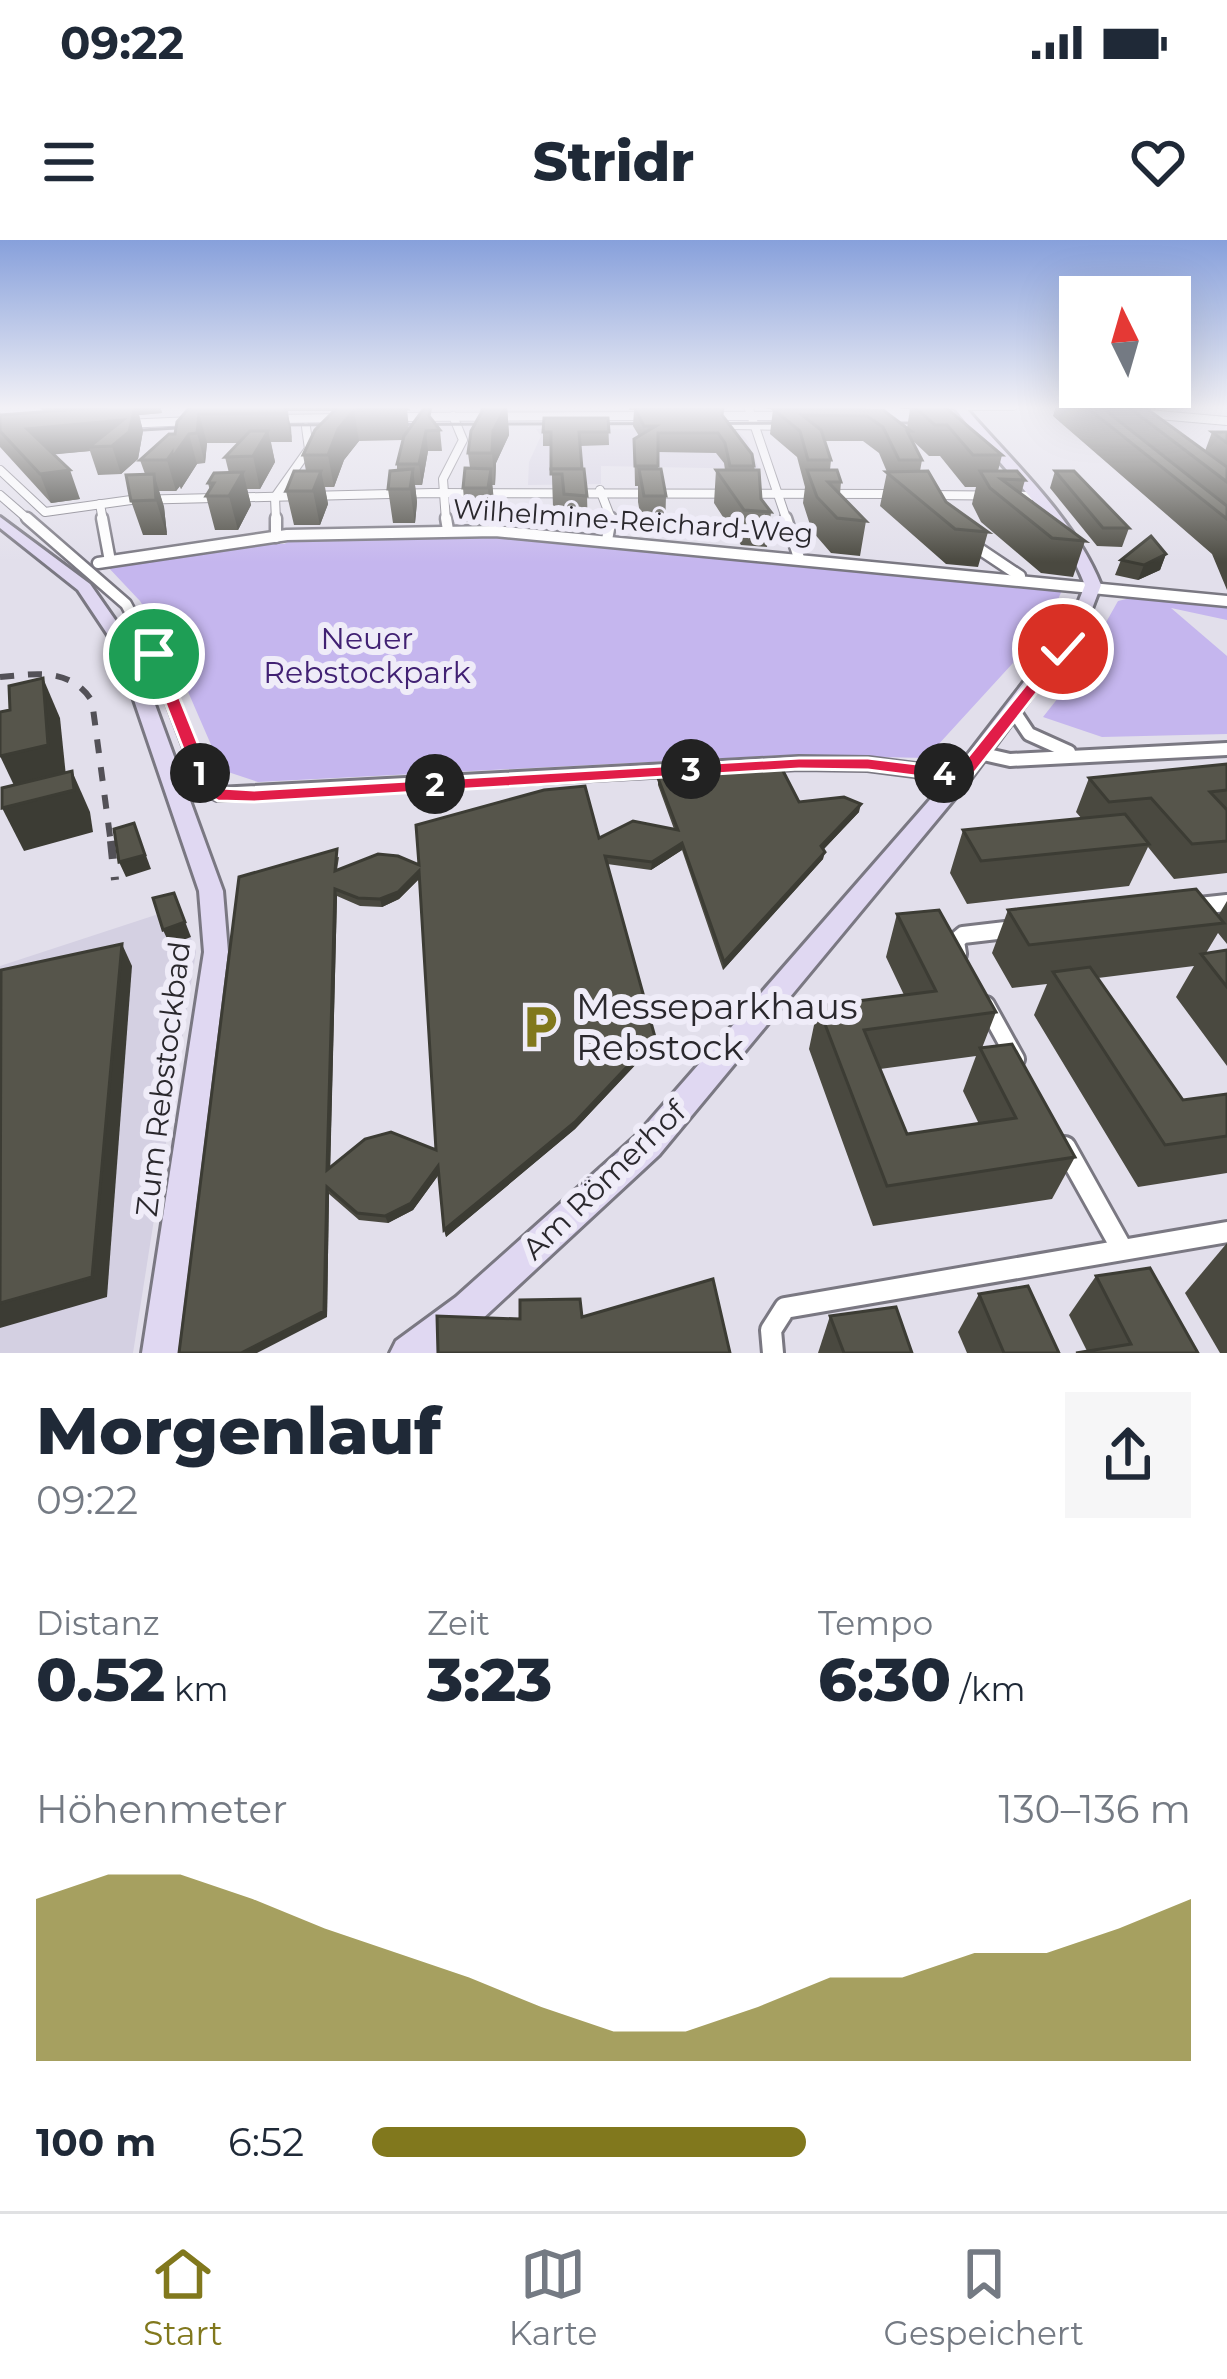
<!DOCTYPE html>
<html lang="de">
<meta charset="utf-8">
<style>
body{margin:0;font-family:Montserrat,sans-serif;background:#f6f6f7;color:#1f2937;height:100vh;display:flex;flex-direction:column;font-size:45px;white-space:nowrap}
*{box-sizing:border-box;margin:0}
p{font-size:39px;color:#747a83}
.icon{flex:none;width:66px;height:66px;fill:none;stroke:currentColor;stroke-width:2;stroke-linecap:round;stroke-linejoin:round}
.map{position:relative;height:1113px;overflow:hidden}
.side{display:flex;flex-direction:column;background:#fff;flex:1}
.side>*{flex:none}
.needle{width:78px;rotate:355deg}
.tools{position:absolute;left:1059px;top:36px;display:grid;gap:24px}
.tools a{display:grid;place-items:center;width:132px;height:132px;border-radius:0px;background:#fff;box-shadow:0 12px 48px #0002;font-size:60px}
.pin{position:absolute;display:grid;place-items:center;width:102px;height:102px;color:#fff;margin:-51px;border:6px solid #fff;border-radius:50%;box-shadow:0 3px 12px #0007}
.km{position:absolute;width:60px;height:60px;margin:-30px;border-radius:50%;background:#222;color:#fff;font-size:33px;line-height:60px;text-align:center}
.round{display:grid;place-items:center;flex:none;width:126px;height:126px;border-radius:0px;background:#f6f6f7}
.headline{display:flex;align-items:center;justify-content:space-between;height:204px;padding:0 36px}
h1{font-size:66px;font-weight:800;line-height:90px}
.stats{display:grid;grid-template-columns:repeat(3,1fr);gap:18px;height:204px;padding:12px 36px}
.stats div{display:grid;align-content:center}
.stats b{font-size:60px;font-weight:800}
.stats small{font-size:33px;font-weight:400}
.stats p{font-size:33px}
.chart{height:336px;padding:24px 36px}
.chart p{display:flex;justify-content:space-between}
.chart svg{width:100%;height:216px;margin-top:12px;fill:#81781d;opacity:.7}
ul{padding:0 36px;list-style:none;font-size:39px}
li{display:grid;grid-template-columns:192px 144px 1fr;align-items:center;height:90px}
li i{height:30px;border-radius:15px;background:#81781d}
.status{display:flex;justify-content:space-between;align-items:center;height:84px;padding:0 60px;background:#fff;direction:ltr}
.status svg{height:33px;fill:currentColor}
header{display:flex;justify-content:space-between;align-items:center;height:156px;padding:0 36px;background:#fff;font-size:54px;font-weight:800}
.tabs{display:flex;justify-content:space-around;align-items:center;height:168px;border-top:3px solid #e0e1e3;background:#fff;font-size:33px;color:#747a83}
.tabs a{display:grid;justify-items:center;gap:6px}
.tabs .on{color:#81781d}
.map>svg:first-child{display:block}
.built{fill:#d4d0e2}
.green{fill:#c5b6ee}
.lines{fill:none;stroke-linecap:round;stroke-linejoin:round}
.street-far4-casing{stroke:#7a7882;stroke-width:10}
.street-far3-casing{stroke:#7a7882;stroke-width:15}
.street-far2-casing{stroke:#7a7882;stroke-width:18}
.street-far1-casing{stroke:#7a7882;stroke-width:22}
.street-casing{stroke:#7a7882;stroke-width:26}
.secondary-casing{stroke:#7a7882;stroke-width:6}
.street-far4{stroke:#fff;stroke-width:8}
.street-far3{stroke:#fff;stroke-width:10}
.street-far2{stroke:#fff;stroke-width:12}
.street-far1{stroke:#fff;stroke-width:16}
.street{stroke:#fff;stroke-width:20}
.secondary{fill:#e0d8f2;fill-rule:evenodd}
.tram{stroke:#535157;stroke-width:3}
.rail-far1{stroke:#535157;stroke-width:6;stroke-dasharray:14 14;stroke-linecap:butt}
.rail{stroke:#535157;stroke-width:8;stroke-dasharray:18 18;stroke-linecap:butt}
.wall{fill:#4a4940;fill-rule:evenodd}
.shaded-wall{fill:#3c3c34}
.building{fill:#56554b;stroke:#3c3c34;stroke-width:3;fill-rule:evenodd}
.route{fill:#e11d48;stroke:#fff;stroke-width:3}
.labels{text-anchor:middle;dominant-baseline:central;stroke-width:12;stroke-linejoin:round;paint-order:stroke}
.far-street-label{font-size:27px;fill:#2a282d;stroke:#efecf8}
.park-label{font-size:30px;fill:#412173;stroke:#efecf8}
.street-label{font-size:30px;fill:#2a282d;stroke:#efecf8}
.near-poi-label{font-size:36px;fill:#2a282d;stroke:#efecf8;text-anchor:start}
</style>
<div class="status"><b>09:22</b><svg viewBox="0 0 49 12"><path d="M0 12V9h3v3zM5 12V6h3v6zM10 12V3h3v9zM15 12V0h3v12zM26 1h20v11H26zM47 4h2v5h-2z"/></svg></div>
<header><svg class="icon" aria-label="menu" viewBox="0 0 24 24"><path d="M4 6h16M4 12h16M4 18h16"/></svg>Stridr<svg class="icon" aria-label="heart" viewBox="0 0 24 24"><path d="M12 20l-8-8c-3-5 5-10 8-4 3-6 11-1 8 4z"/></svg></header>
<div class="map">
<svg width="1227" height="1113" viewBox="0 0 1227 1113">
<rect width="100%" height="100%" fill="#e2dfeb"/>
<!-- built -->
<g class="built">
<polygon points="536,189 737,190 747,200 759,229 601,226 601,244 528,245 529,222 541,196"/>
<polygon points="180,667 196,712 133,1113 0,1113 0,726"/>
</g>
<!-- green -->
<g class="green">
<polygon points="478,293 1063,348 1046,387 926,518 786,515 258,542 222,530 166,401 140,361 107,326 250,302 284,304 299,297"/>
<polygon points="1139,356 1227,365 1227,380 1171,368 1227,416 1227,494 1102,497 1043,477 1077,434 1118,361"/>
</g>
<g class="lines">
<!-- street-far4 casing -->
<g class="street-far4-casing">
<g id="street-far4">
<polyline points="748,166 787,281"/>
<polyline points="959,166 1013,166"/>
<polyline points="1136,173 1227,181"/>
<polyline points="706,176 786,176"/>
<polyline points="394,177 648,176"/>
<polyline points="274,179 342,178"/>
<polyline points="124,184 192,181"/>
<polyline points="730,185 785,186"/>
<polyline points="0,230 45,272 131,260 432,253 897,254"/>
<polyline points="600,250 612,281"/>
<polyline points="0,255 30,281"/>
<polyline points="925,255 1034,256"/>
<polyline points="100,264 103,281"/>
<polyline points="276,281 275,257 309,209 306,187"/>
<polyline points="446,281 443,239 463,200 453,176"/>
</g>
</g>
<!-- street-far3 casing -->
<g class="street-far3-casing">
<g id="street-far3">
<polyline points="27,278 126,364 158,424"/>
<polyline points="102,278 110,321"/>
<polyline points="276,278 276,297"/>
<polyline points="446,278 448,290"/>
<polyline points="786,278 799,318"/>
<polyline points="607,300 611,278"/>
<polyline points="969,302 1020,336"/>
<polyline points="98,323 287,295 495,291 1227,361"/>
</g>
</g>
<!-- street-far2 casing -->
<g class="street-far2-casing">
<g id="street-far2">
<polyline points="157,421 205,546 218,554 799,523 868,524 962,536"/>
<polyline points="1013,470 1029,494 1069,512"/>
<polyline points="979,513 1010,520 1227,509"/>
</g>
</g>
<!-- street-far1 casing -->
<g class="street-far1-casing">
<g id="street-far1">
<polyline points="1190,667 1227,663"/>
<polyline points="958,714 956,701 963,695 1014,689"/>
<polyline points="986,765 1016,819"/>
</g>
</g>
<!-- street casing -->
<g class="street-casing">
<g id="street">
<polyline points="1065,907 1122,1009"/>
<polyline points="773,1113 771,1090 785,1068 1227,992"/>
</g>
</g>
<!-- secondary casing -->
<g class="secondary-casing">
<g id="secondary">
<path d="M953,166h11c47,55 110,111 137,179l-14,37 -118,159 -310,374 -179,166 -43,32h-47l6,-12 60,-44 181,-162 318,-364 116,-150 14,-36c-26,-68 -89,-122 -132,-179z"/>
<polygon points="0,277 90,344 134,407 223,651 228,712 178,1113 142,1113 204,712 199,651 116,407 78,350 0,288"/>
</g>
</g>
<!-- street-far4 -->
<use href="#street-far4" class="street-far4"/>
<!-- street-far3 -->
<use href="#street-far3" class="street-far3"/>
<!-- street-far2 -->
<use href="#street-far2" class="street-far2"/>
<!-- street-far1 -->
<use href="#street-far1" class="street-far1"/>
<!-- street -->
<use href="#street" class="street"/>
<!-- secondary -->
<use href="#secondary" class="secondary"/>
<!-- tram -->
<g class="tram">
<polyline points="870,183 926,183 949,176 952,166"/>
<polyline points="258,185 804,183"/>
<polyline points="109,192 210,186"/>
</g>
<!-- rail-far1 -->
<path class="rail-far1" d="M0,437c36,-3 70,-10 92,24l19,143"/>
<!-- rail -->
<polyline class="rail" points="111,601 115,640"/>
</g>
<!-- wall -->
<g class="wall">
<polygon points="38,166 160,166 162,173 139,175 143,191 138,219 121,234 98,235 90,211 54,214 80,259 51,263 0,207 0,172 1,175 45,172"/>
<polygon points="191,166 404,166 407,169 409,189 432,180 440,190 442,211 428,211 422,245 415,245 417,262 415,283 393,283 388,249 397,230 397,224 403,200 359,201 344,220 334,247 325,247 328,264 320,285 294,285 286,251 306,231 303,215 334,171 288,171 292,202 271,202 275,222 260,249 247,249 251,265 238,290 215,290 206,256 210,251 208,243 229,233 225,217 238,203 207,203 205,223 197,224 181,249 180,246 176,251 159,251 164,267 167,295 143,295 131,261 145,234 140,220 175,194"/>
<polygon points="480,166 507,166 509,195 496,223 495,245 492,245 494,262 491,281 466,282 463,248 470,228 468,213 481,175"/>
<polygon points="629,166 727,166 723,168 723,176 754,226 761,259 771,272 767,307 741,305 714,263 716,230 725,230 724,223 716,213 658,212 658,229 666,256 665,290 643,290 638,262 638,246 635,246 634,199 639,196 633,186 634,170 629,170"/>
<polygon points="766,166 866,166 865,169 883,170 907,188 910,169 901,169 899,166 944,166 1002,215 998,231 1025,240 1021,254 1085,301 1073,337 1041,333 981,282 972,264 976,247 965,247 940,216 929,216 912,200 922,220 920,231 946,262 988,292 978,327 946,324 880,266 887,232 879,213 863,201 825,201 831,220 830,230 841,242 840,254 866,281 860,316 831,313 812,291 803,263 805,247 797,217 770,194 773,169 766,169"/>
<polygon points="1056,166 1143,166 1205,211 1212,192 1227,192 1227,350 1212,314 1053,176"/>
<polygon points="608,178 609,205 580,206 587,256 588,290 565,288 564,267 553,267 551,206 543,206 543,192"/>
<polygon points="1055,231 1129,288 1122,307 1097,306 1050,248"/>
<polygon points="1166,314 1160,330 1138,340 1115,335 1121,320"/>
<polygon points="1227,524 1227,633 1174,639 1148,607 1129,646 967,664 950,633 963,590 1082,579 1076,572 1089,538"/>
<path d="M658,538l201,34 -35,37 -1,10 -100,111 -41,-120 -31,20 -44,-6 48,180 -80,85 -129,108 -7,-63 -26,36 -25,13 -29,-3 -30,-26 -2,123 -88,-440 100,-20 -2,13 82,-5 180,-27 75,-9 -16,-44zM419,639l17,271 -106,18 7,-272 23,10 22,1 17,-8z"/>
<polygon points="1227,661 1227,704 1218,693 1206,713 1227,710 1227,826 1176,757 1194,726 1098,738 1183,860 1227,854 1227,933 1138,947 1034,775 1047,744 1012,748 992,713 1008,670 1218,676"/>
<path d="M897,674l99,98 -14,36 93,109 -23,42 -179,27 -64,-177 9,-43 86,-11 -18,-38zM976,816l-13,35 16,33 -72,10 -27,-65z"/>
<polygon points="1227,1003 1227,1113 1220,1113 1185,1053"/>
<polygon points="1096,1036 1198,1113 1087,1111 1069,1075"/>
<polygon points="979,1054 1059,1113 967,1113 958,1092"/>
<polygon points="830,1076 912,1113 818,1113"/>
</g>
<!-- shaded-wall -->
<g class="shaded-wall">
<polygon points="52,166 160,166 162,173 139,175 143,191 138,219 121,234 112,206 89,207 90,211 38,216 27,189 133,176 58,182"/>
<polygon points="285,166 291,187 292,202 286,173"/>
<polygon points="507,166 509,195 496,223 495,245 492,213 493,191"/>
<polygon points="354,170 359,201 344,220 334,247 328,215 338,189"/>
<polygon points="199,174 207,203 205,223 197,193"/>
<polygon points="268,191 275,222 260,249 253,216"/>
<polygon points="426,191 428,211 422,245 419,224"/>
<polygon points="189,194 197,224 181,249 180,246 176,251 167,220"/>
<polygon points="413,229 417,262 415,283 410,249"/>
<polygon points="491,229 494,262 491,281 488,248"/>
<polygon points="70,230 80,259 51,263 40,234"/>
<polygon points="321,231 328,264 320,285 313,251"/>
<polygon points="243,232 251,265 238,290 229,256"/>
<polygon points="154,234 164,267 167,295 156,260"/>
<polygon points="1166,314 1160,330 1138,340 1144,325"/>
<polygon points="43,438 60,478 67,546 20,558 0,516"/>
<polygon points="72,531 90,572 93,592 24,611 2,568"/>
<polygon points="861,564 859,572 820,613 821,606"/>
<polygon points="134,583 151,629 126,637 119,622"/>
<polygon points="682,603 682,610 651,630 652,622"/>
<polygon points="825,612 823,619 723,730 724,722"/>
<polygon points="419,631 420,638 399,659 382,667 380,659"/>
<polygon points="335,649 337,656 330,937 327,930"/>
<polygon points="174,653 191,697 170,705 163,690"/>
<polygon points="122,704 132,726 107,1057 0,1088 0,1063"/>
<polygon points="655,797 655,804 575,889 446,997 444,990"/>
<polygon points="438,926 440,933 413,970 388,983 385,976"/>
<polygon points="327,947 329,954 327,1077 257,1113 241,1113"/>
</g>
<!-- building -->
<g class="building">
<polygon points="119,166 135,166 129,192 112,206 89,207 123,180 27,189 70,230 40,234 0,191 0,175"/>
<polygon points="191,166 285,166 286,173 199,174 197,193 189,194 172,218 172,213 167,220 140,220 169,194 175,194 177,182"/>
<polygon points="339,166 404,166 407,169 354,170 338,189 328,215 303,215 315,190"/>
<polygon points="485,166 506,166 493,191 492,213 468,213 471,191"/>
<polygon points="913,166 944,166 1002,215 973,215 947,185 935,185"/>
<polygon points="1085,166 1100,166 1227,266 1227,279"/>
<polygon points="1127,166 1143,166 1227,227 1227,242"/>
<polygon points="425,167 431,167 429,176 440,190 426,191 419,224 397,224 404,196"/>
<polygon points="634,167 723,167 722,175 752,214 754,226 730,226 725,203 718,193 658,193 658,226 635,226 634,199 656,186 644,186"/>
<polygon points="773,169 883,170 911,191 907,191 922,220 899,220 883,187 867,176 802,175 821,190 831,220 808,220 800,191"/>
<polygon points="544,178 608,178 609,192 579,192 582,229 551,229 551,192 543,192"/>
<polygon points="250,191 268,191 253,216 225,217"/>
<polygon points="1212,192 1227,192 1227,203"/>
<polygon points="465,228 491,229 488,248 463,248"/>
<polygon points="413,229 410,249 388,249 390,231"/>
<polygon points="551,229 584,229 587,256 564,254 562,234 551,234"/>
<polygon points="639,229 661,229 666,256 644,256"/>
<polygon points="716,230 759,230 761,259 771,272 744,270"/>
<polygon points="807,230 837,230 841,242 828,242 866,281 837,278 817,257"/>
<polygon points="294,231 321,231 313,251 286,251"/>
<polygon points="928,231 946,262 988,292 955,289 886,232"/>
<polygon points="980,231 1017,231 1025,240 1001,239 1085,301 1052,298 990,248"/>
<polygon points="1055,231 1074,231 1129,288 1103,288"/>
<polygon points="243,232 229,256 206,256 214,243 208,243 214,233"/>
<polygon points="154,234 156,260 131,261 126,235"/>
<polygon points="1151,296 1166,314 1144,325 1121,320"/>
<polygon points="43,438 48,505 0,516 0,472 10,470 9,446"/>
<polygon points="1227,524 1227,550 1210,552 1227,570 1227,601 1192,604 1151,558 1109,562 1089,538"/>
<path d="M781,527l18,35 45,-5 17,7 -40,42 4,6 -101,110 -42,-119 -30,19 -47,-6 50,181 -80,85 -131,108 -6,-64 -27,37 -26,13 -28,-3 -30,-26 -3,124 -83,42h-62l60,-476 98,-28 -2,22 43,-17 20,2 21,9 -3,-40 128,-35 41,-4 14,52 34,-17 45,9 -20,-52zM419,631l17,279 -45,-18 -26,7 -38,31 8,-281 23,9 22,1 18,-7z"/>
<polygon points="72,531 74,550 2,568 2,548"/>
<polygon points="1125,574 1149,604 981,621 963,590"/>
<polygon points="134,583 145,615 119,622 114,589"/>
<polygon points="1196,649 1224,683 1029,705 1008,670"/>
<polygon points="174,653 185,682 163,690 153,658"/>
<polygon points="939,670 996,772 864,790 907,894 1016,878 980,808 1012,804 1075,917 887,946 818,766 936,751 897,674"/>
<polygon points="122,704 92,1037 0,1063 1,730"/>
<polygon points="1227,710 1227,747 1201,714"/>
<polygon points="1090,727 1183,860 1227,854 1227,896 1165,905 1053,732"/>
<polygon points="1150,1028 1198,1113 1076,1113 1131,1104 1096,1036"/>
<polygon points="713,1039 730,1113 438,1113 437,1076 520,1079 520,1060 580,1059 582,1077"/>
<polygon points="1028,1046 1059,1113 1004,1113 979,1054"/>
<polygon points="896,1067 912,1113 844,1113 830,1076"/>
</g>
<!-- sky -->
<linearGradient id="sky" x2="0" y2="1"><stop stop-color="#87a0db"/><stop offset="0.52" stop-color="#f2f1f6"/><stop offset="1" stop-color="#f2f1f6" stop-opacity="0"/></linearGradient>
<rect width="1227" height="322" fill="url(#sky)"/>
<!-- route -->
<polygon class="route" points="1057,406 1071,409 969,540 962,542 868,530 799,529 254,562 218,561 199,550 146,414 154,409 162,414 214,543 222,548 254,550 799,518 868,518 958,529"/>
<!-- icons -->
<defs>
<g id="parking-bare" transform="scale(3.6)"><path d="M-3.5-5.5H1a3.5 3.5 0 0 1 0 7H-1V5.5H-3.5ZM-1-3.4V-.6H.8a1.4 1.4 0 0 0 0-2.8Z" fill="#81781d" stroke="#efecf8" stroke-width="2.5" paint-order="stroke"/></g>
</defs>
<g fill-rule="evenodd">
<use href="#parking-bare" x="540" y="787"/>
</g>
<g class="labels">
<!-- far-street labels -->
<g class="far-street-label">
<text transform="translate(633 281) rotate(4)">Wilhelmine-Reichard-Weg</text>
</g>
<!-- park labels -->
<g class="park-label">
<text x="367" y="398">Neuer<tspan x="367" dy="34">Rebstockpark</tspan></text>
</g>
<!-- street labels -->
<g class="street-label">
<text transform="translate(163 839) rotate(-83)">Zum Rebstockbad</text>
<text transform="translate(604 940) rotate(-44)">Am Römerhof</text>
</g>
<!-- near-poi labels -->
<g class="near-poi-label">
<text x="576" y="766">Messeparkhaus<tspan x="576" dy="41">Rebstock</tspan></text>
</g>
</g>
</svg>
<div class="tools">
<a><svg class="needle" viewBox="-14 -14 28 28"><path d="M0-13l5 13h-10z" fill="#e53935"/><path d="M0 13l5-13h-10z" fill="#747a83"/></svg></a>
</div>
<div class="pin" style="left:154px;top:414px;background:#1e9e55"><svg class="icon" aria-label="arrive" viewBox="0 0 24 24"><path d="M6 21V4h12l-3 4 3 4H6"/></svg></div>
<div class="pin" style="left:1063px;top:409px;background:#d93025"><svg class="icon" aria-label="check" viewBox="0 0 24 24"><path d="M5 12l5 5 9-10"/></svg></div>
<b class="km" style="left:200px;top:533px">1</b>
<b class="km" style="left:435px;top:544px">2</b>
<b class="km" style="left:691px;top:529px">3</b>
<b class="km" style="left:944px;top:533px">4</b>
</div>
<section class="side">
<div class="headline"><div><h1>Morgenlauf</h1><p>09:22</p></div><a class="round"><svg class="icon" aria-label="share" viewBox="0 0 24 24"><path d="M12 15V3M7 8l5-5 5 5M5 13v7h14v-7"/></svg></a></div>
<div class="stats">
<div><p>Distanz</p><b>0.52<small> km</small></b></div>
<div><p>Zeit</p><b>3:23</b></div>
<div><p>Tempo</p><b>6:30<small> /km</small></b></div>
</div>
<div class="chart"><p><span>Höhenmeter</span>130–136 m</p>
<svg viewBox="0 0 160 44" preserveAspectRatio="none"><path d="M0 44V11L10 6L20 6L30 11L40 17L50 22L60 27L70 33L80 38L90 38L100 33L110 27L120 27L130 22L140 22L150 17L160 11V44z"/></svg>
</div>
<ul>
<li><b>100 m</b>6:52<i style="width:53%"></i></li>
</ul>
</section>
<nav class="tabs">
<a class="on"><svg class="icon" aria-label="home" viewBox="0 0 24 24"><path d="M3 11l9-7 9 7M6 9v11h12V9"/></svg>Start</a>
<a><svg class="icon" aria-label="map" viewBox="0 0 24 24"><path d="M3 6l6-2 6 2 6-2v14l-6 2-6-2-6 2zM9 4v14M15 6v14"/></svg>Karte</a>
<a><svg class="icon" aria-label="saved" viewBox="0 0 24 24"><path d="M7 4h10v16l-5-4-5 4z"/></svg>Gespeichert</a>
</nav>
